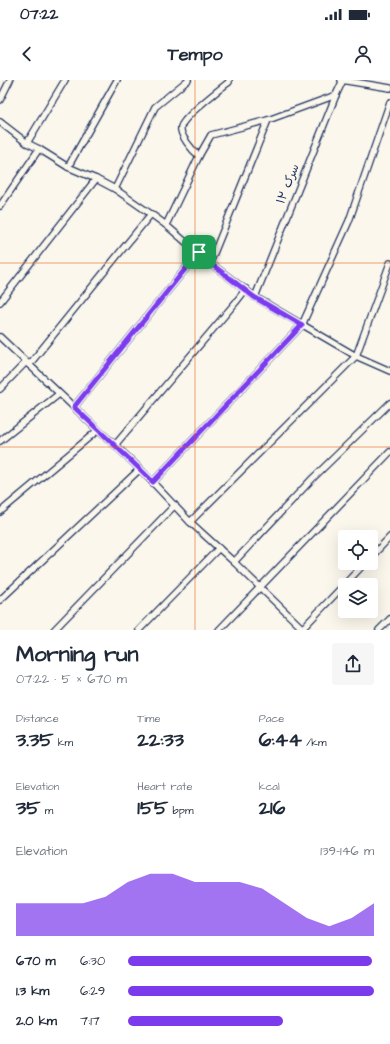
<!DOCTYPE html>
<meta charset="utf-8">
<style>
body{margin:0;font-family:"Architects Daughter","Playpen Sans Arabic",sans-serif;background:#f6f6f7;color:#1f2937;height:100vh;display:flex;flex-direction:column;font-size:15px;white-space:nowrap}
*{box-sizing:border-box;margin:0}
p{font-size:13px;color:#747a83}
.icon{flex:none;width:22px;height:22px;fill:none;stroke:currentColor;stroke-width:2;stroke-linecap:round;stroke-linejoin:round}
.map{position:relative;height:550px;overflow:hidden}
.details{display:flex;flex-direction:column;background:#fff;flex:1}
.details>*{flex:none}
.buttons{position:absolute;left:338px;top:450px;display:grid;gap:8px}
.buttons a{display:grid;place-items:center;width:40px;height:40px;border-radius:4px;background:#fff;box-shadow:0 4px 16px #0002;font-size:20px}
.pin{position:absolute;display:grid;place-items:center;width:34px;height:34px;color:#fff;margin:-17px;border-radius:8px;box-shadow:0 2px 6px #0006}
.round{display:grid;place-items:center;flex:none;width:42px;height:42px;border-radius:4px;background:#f6f6f7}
.head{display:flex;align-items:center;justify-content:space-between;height:68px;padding:0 16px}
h1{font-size:22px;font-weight:800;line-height:30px}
.figures{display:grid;grid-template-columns:repeat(3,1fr);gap:6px;height:68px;padding:4px 16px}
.figures div{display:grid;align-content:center}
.figures b{font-size:20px;font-weight:800}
.figures small{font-size:11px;font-weight:400}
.figures p{font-size:11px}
.chart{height:112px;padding:8px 16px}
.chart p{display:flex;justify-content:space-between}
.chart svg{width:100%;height:72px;margin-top:4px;fill:#7c3aed;opacity:.7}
ul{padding:0 16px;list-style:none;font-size:13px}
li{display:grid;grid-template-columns:64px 48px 1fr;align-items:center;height:30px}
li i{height:10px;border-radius:5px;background:#7c3aed}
.status{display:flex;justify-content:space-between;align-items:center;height:28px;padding:0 20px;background:#fff;direction:ltr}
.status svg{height:11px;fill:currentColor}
header{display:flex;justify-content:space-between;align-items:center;height:52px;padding:0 16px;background:#fff;font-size:18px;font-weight:800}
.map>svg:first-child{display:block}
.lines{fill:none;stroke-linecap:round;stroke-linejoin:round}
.minor-casing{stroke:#1b2f5e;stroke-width:8}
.minor{stroke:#fbf7ec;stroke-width:5.5}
.route-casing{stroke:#fff;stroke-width:8}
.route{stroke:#7c3aed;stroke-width:5}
.grid{fill:none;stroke:#e8590c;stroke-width:1;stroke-opacity:0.55}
.labels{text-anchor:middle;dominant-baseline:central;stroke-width:3;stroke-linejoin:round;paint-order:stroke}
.street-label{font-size:12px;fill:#1b2f5e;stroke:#fbf7ec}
</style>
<div class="status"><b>07:22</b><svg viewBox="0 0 49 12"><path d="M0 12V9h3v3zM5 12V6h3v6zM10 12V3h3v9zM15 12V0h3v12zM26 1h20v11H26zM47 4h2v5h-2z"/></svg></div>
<header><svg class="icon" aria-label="back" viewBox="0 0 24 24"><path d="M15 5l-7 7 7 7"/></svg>Tempo<svg class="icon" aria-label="person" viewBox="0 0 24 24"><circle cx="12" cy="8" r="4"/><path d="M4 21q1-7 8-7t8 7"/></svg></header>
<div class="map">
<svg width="390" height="550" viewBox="0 0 390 550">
<rect width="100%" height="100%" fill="#fbf7ec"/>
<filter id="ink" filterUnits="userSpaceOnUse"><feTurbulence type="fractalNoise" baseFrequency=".025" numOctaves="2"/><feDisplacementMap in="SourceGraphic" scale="8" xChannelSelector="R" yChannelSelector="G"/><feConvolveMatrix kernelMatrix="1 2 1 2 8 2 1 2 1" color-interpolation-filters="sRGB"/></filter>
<g filter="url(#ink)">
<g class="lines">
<!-- minor casing -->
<g class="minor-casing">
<g id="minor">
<polyline points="341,0 390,8"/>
<polyline points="0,20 10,0"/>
<polyline points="0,42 27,63 39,69 68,87 96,99 115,109 151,134 166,145 210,183 255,217 356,276 390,291"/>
<polyline points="27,63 65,0"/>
<path d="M199,76c-6,-5 -20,-21 -18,-29 2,-10 39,-38 48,-45v-2"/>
<polyline points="68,87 117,0"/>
<polyline points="115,109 155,27 188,0"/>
<polyline points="0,126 39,69"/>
<polyline points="166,145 199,76 211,55 268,40 336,15"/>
<polyline points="210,183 268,40"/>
<polyline points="255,217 336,15 343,0"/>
<polyline points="0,222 96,99"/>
<polyline points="0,257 98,350 115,365 140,389 190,442 234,482 304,550"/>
<polyline points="29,285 151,134"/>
<polyline points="0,309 26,282"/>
<polyline points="74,327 199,172"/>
<polyline points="0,361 59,314"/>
<polyline points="115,365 236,222 246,209"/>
<polyline points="153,402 302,245 349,141 390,22"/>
<polyline points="0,432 98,350"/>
<polyline points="190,442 356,276 390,183"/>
<polyline points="371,477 390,457"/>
<polyline points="234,482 312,399 390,323"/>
<polyline points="0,520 140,389"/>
<polyline points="54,550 175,425"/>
<polyline points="139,550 219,468"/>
<polyline points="219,550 390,372"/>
<polyline points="301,550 365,483"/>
<polyline points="379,550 390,539"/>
</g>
</g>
<!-- minor -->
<use href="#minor" class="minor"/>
</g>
</g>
<g class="lines" filter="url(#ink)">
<!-- route casing -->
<g class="route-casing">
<path id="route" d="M199,172l11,11 44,34 48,28 -149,157c-26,-26 -53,-50 -79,-75z"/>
</g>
<!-- route -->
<use href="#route" class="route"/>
</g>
<!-- grid -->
<path class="grid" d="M195,0v550M0,183h390M0,367h390"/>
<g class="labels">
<!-- street labels -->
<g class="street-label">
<text transform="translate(288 104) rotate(-68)">سرک ۱۲</text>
</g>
</g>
</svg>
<div class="buttons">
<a><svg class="icon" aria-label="locate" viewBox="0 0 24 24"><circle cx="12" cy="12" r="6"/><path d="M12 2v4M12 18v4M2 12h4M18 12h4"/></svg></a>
<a><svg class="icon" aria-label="layers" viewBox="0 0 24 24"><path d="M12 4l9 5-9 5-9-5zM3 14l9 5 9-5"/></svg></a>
</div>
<div class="pin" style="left:199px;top:172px;background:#1e9e55"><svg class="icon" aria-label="arrive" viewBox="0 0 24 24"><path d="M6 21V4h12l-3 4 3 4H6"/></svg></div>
</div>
<section class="details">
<div class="head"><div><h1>Morning run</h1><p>07:22 · 5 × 670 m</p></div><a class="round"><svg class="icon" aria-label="share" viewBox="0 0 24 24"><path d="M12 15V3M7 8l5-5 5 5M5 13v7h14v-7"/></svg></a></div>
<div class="figures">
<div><p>Distance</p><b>3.35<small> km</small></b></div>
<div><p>Time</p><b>22:33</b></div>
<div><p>Pace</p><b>6:44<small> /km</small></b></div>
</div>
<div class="figures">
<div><p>Elevation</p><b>35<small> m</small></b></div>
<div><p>Heart rate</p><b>155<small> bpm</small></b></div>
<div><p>kcal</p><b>216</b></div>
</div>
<div class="chart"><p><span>Elevation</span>139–146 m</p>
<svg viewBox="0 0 160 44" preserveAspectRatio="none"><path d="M0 44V24L10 24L20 24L30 24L40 20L50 11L60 6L70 6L80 11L90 11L100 11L110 15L120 24L130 33L140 38L150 33L160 24V44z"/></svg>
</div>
<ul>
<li><b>670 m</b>6:30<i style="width:99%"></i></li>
<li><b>1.3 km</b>6:29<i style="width:100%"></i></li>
<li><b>2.0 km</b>7:17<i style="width:63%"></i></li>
</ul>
</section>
